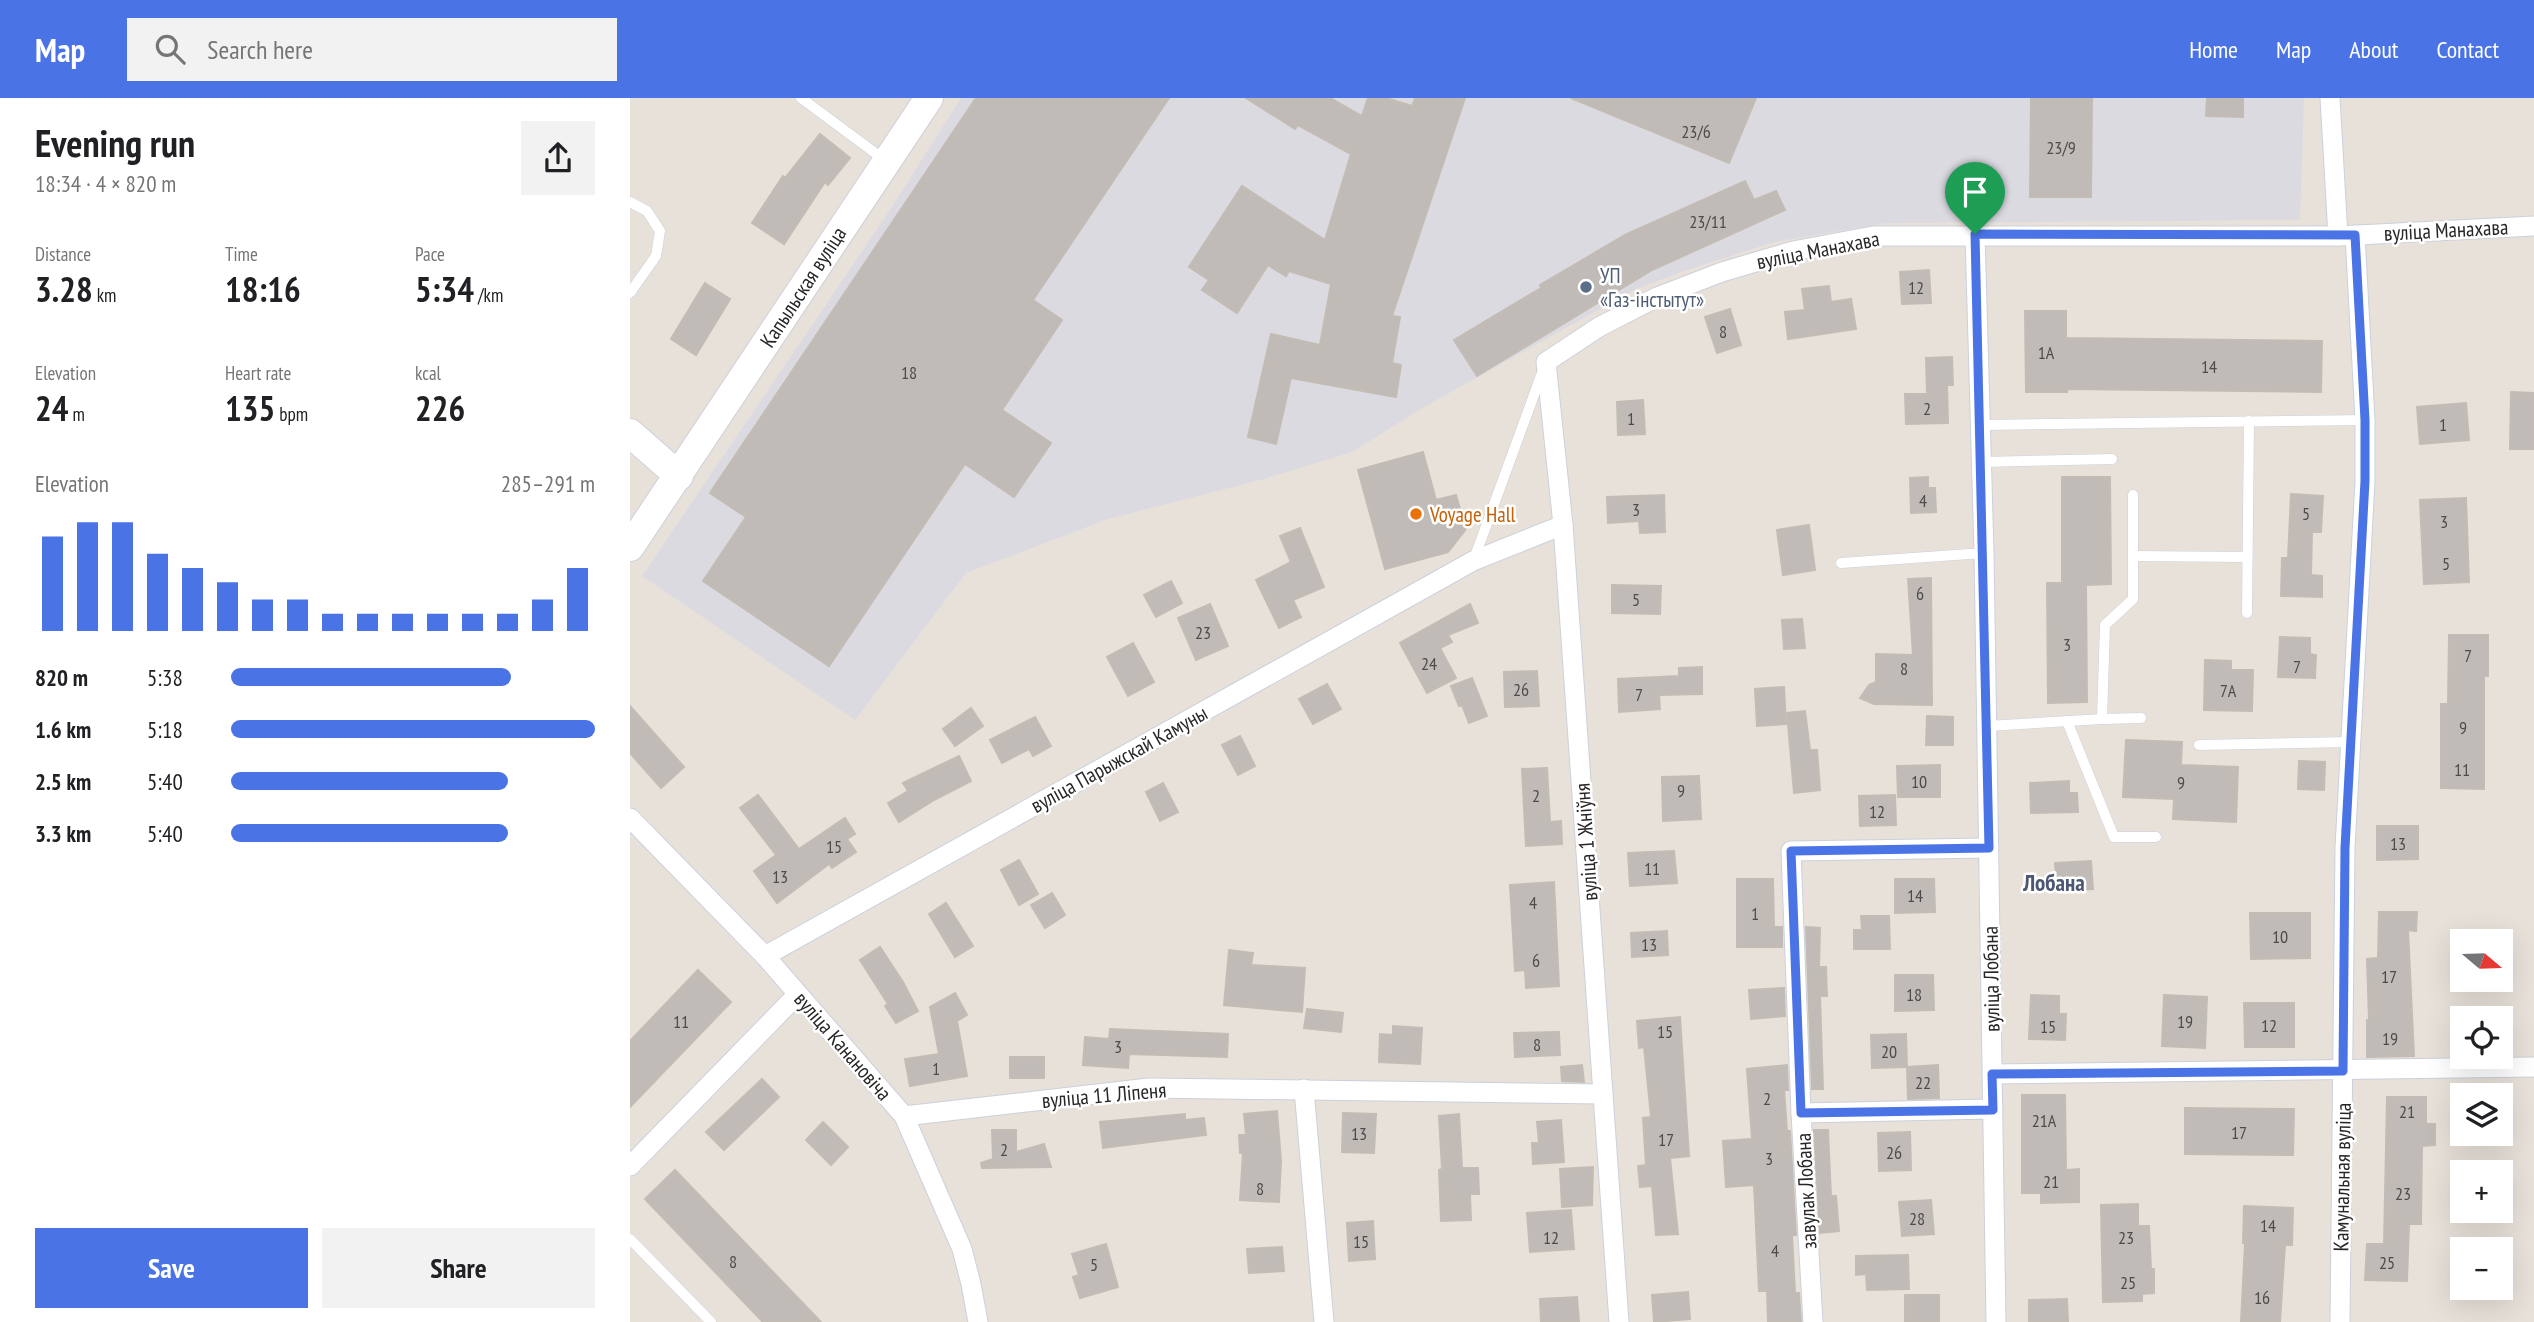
<!DOCTYPE html>
<meta charset="utf-8">
<style>
body{margin:0;font-family:"PT Sans Narrow",sans-serif;background:#f2f2f2;color:#202124;height:100vh;display:flex;flex-direction:column;font-size:26px;white-space:nowrap}
*{box-sizing:border-box;margin:0}
p{font-size:23px;color:#757577}
.icon{flex:none;width:38px;height:38px;fill:none;stroke:currentColor;stroke-width:2;stroke-linecap:round;stroke-linejoin:round}
.map{position:relative;flex:1;overflow:hidden}
.drawer{display:flex;flex-direction:column;background:#fff;width:630px}
.drawer>*{flex:none}
.needle{width:46px;rotate:109deg}
.buttons{position:absolute;left:1820px;top:831px;display:grid;gap:14px}
.buttons a{display:grid;place-items:center;width:63px;height:63px;border-radius:0px;background:#fff;box-shadow:0 7px 28px #0002;font-size:35px}
.pin{position:absolute;display:grid;place-items:center;width:60px;height:60px;color:#fff;margin:-72px -30px;border-radius:50% 50% 50% 0;rotate:-45deg;box-shadow:0 0 7px #0007}
.pin .icon{rotate:45deg}
.round{display:grid;place-items:center;flex:none;width:74px;height:74px;border-radius:0px;background:#f2f2f2}
.summary{display:flex;align-items:center;justify-content:space-between;height:119px;padding:0 35px}
h1{font-size:38px;font-weight:600;line-height:52px}
.metrics{display:grid;grid-template-columns:repeat(3,1fr);gap:10px;height:119px;padding:7px 35px}
.metrics div{display:grid;align-content:center}
.metrics b{font-size:35px;font-weight:600}
.metrics small{font-size:19px;font-weight:400}
.metrics p{font-size:19px}
.chart{height:196px;padding:14px 35px}
.chart p{display:flex;justify-content:space-between}
.chart svg{width:100%;height:126px;margin-top:7px;stroke:#4a73e5;stroke-width:6}
.button{display:flex;gap:14px;margin-top:auto;padding:14px 35px}
.button a{flex:1;height:80px;border-radius:0px;background:#4a73e5;color:#fff;font-size:28px;font-weight:600;line-height:80px;text-align:center}
.button a+a{background:#f2f2f2;color:#202124}
ul{padding:0 35px;list-style:none;font-size:23px}
li{display:grid;grid-template-columns:112px 84px 1fr;align-items:center;height:52px}
li i{height:18px;border-radius:9px;background:#4a73e5}
header{display:flex;align-items:center;gap:42px;box-sizing:border-box;height:98px;padding:0 35px;background:#4a73e5;color:#fff}
header strong{font-size:33px}
nav{display:flex;gap:38px;margin-inline-start:auto;font-size:24px}
.search{width:490px;height:63px;background:#f2f2f2;display:flex;align-items:center;gap:18px;box-sizing:border-box;padding:0 24px;border-radius:0px;color:#757577;font-size:26px}
main{display:flex;flex:1;min-height:0}
.map>svg:first-child{display:block}
.industrial{fill:#dbdae1}
.building{fill:#c0bbb7;stroke:#c3bcb4;stroke-width:2}
.lines{fill:none;stroke-linecap:round;stroke-linejoin:round}
.lane-casing{stroke:#ccd0db;stroke-width:11}
.street-casing{stroke:#ccd0db;stroke-width:21}
.secondary-casing{stroke:#ccd0db;stroke-width:30}
.lane{stroke:#fff;stroke-width:10}
.street{stroke:#fff;stroke-width:19}
.secondary{stroke:#fff;stroke-width:28}
.route-casing{stroke:#fff;stroke-width:14}
.route{stroke:#4a73e5;stroke-width:9}
.service-dot{fill:#5c6f8a;stroke:#fff;stroke-width:2.5}
.food-dot{fill:#e8710a;stroke:#fff;stroke-width:2.5}
.labels{text-anchor:middle;dominant-baseline:central;stroke-width:5;stroke-linejoin:round;paint-order:stroke}
.number-label{font-size:18px;fill:#4d4c4b}
.street-label{font-size:21px;fill:#272727;stroke:#fff}
.service-label{font-size:21px;fill:#4e5e75;stroke:#fff;text-anchor:start}
.food-label{font-size:21px;fill:#c56008;stroke:#fff;text-anchor:start}
.neighbourhood-label{font-size:23px;font-weight:bold;fill:#4d5672;stroke:#fff}
</style>
<header>
<strong>Map</strong>
<div class="search"><svg class="icon" aria-label="search" viewBox="0 0 24 24"><circle cx="10" cy="10" r="6"/><path d="M15 15l6 6"/></svg>Search here</div>
<nav><a>Home</a><a>Map</a><a>About</a><a>Contact</a></nav>
</header>
<main>
<section class="drawer">
<div class="summary"><div><h1>Evening run</h1><p>18:34 · 4 × 820 m</p></div><a class="round"><svg class="icon" aria-label="share" viewBox="0 0 24 24"><path d="M12 15V3M7 8l5-5 5 5M5 13v7h14v-7"/></svg></a></div>
<div class="metrics">
<div><p>Distance</p><b>3.28<small> km</small></b></div>
<div><p>Time</p><b>18:16</b></div>
<div><p>Pace</p><b>5:34<small> /km</small></b></div>
</div>
<div class="metrics">
<div><p>Elevation</p><b>24<small> m</small></b></div>
<div><p>Heart rate</p><b>135<small> bpm</small></b></div>
<div><p>kcal</p><b>226</b></div>
</div>
<div class="chart"><p><span>Elevation</span>285–291 m</p>
<svg viewBox="0 0 160 44" preserveAspectRatio="none"><path d="M5 44V11M15 44V6M25 44V6M35 44V17M45 44V22M55 44V27M65 44V33M75 44V33M85 44V38M95 44V38M105 44V38M115 44V38M125 44V38M135 44V38M145 44V33M155 44V22"/></svg>
</div>
<ul>
<li><b>820 m</b>5:38<i style="width:77%"></i></li>
<li><b>1.6 km</b>5:18<i style="width:100%"></i></li>
<li><b>2.5 km</b>5:40<i style="width:76%"></i></li>
<li><b>3.3 km</b>5:40<i style="width:76%"></i></li>
</ul>
<div class="button"><a>Save</a><a>Share</a></div>
</section>
<div class="map">
<svg width="1904" height="1224" viewBox="0 0 1904 1224">
<rect width="100%" height="100%" fill="#e8e1da"/>
<!-- industrial -->
<polygon class="industrial" points="331,0 1674,0 1670,122 1256,125 1144,144 1054,173 1006,191 794,309 722,354 630,382 478,421 336,475 225,622 12,478 254,121"/>
<!-- building -->
<g class="building">
<polygon points="346,0 539,0 403,202 432,222 372,312 421,345 384,399 335,366 199,568 73,483 116,419 80,395"/>
<polygon points="616,0 700,0 732,18 738,0 756,0 782,8 785,0 835,0 762,218 770,219 762,265 771,267 766,299 661,280 646,346 618,339 641,236 690,247 701,186 659,173 656,178 638,167 607,215 572,192 579,182 559,169 612,88 695,142 721,56 668,27 665,31"/>
<polygon points="941,0 1126,0 1099,65"/>
<polygon points="1401,0 1462,0 1461,99 1400,99"/>
<polygon points="1577,0 1613,0 1613,19 1576,18"/>
<polygon points="190,36 220,60 198,87 195,84 154,146 122,125 153,78 155,80"/>
<polygon points="1115,83 1124,102 1146,93 1155,112 1022,172 847,278 824,242 911,190 910,187 995,137"/>
<polygon points="1299,172 1301,205 1272,206 1270,174"/>
<polygon points="75,185 100,201 66,257 41,241"/>
<polygon points="1199,188 1201,204 1221,201 1226,231 1158,241 1155,214 1175,212 1172,191"/>
<polygon points="1100,211 1111,247 1087,255 1075,219"/>
<polygon points="1395,213 1436,213 1436,240 1692,243 1691,294 1437,291 1437,294 1396,294"/>
<polygon points="1322,259 1323,287 1317,287 1318,325 1276,326 1275,296 1297,296 1296,260"/>
<polygon points="1881,294 1904,295 1904,351 1880,351"/>
<polygon points="1013,302 1015,336 988,337 987,304"/>
<polygon points="1836,305 1839,342 1790,346 1787,309"/>
<polygon points="793,354 806,402 826,397 836,431 818,454 755,471 728,372"/>
<polygon points="1298,379 1298,390 1305,390 1306,414 1281,415 1280,380"/>
<polygon points="1432,379 1480,379 1481,486 1456,487 1457,604 1418,605 1417,485 1432,485"/>
<polygon points="1661,396 1693,398 1691,434 1682,434 1681,477 1692,478 1692,499 1651,498 1652,460 1658,460"/>
<polygon points="1034,397 1035,434 1010,435 1009,423 978,425 977,399"/>
<polygon points="1836,400 1839,484 1794,486 1790,402"/>
<polygon points="1179,427 1185,472 1153,477 1147,432"/>
<polygon points="670,430 694,489 663,502 671,519 649,530 626,482 661,464 650,438"/>
<polygon points="1301,480 1302,607 1244,606 1230,600 1239,587 1246,584 1246,556 1283,557 1278,481"/>
<polygon points="541,483 552,505 526,519 514,497"/>
<polygon points="982,487 1031,488 1030,516 982,515"/>
<polygon points="580,506 598,548 566,562 548,520"/>
<polygon points="840,506 848,525 818,537 822,544 810,550 826,580 797,595 770,545"/>
<polygon points="1172,521 1175,550 1154,551 1152,522"/>
<polygon points="1819,537 1858,537 1858,578 1854,578 1854,691 1811,690 1811,606 1818,606"/>
<polygon points="1650,539 1680,540 1680,556 1686,557 1685,580 1648,579"/>
<polygon points="503,545 524,584 498,598 477,559"/>
<polygon points="1575,562 1601,563 1601,572 1623,572 1622,613 1574,612"/>
<polygon points="1072,569 1072,596 1029,597 1030,611 989,614 988,581 1049,578 1049,570"/>
<polygon points="907,573 909,608 875,609 874,574"/>
<polygon points="842,580 857,618 839,625 832,607 829,608 821,588"/>
<polygon points="697,586 711,611 683,626 669,601"/>
<polygon points="1154,589 1156,626 1127,628 1125,591"/>
<polygon points="0,608 54,669 31,690 0,655"/>
<polygon points="341,610 353,628 325,648 313,631"/>
<polygon points="1175,613 1180,652 1187,652 1190,692 1164,695 1157,615"/>
<polygon points="1297,618 1323,619 1323,647 1296,647"/>
<polygon points="405,619 421,648 403,658 399,651 372,665 360,642"/>
<polygon points="610,638 625,668 608,677 592,647"/>
<polygon points="1496,642 1552,644 1551,667 1608,669 1606,724 1543,721 1544,701 1493,699"/>
<polygon points="329,658 341,683 304,702 269,724 258,705 278,693 273,685"/>
<polygon points="1669,663 1695,664 1694,692 1668,691"/>
<polygon points="1310,667 1310,699 1268,699 1267,668"/>
<polygon points="917,670 920,724 931,723 932,746 896,748 892,671"/>
<polygon points="1069,678 1071,721 1033,723 1032,679"/>
<polygon points="1439,683 1439,695 1447,695 1448,714 1401,715 1400,685"/>
<polygon points="533,685 548,714 530,723 516,694"/>
<polygon points="128,697 169,751 215,720 225,736 217,741 226,754 202,770 199,766 147,805 124,773 146,757 110,710"/>
<polygon points="1265,697 1266,727 1230,728 1229,698"/>
<polygon points="1747,728 1788,728 1788,761 1747,762"/>
<polygon points="1044,753 1047,785 1000,788 998,755"/>
<polygon points="389,762 408,796 389,807 371,772"/>
<polygon points="1461,763 1463,791 1427,793 1425,765"/>
<polygon points="1107,781 1143,781 1144,829 1152,829 1152,849 1107,849"/>
<polygon points="1265,781 1304,781 1305,814 1265,815"/>
<polygon points="924,784 929,888 896,890 895,872 885,873 880,787"/>
<polygon points="422,795 435,817 415,830 401,807"/>
<polygon points="316,805 343,848 325,859 299,816"/>
<polygon points="1749,814 1787,814 1786,833 1778,832 1784,958 1737,959 1737,922 1739,922 1737,861 1748,860"/>
<polygon points="1620,815 1680,815 1680,860 1621,861"/>
<polygon points="1231,818 1259,818 1260,851 1224,851 1224,832 1232,832"/>
<polygon points="1176,829 1190,830 1189,869 1196,869 1197,898 1190,898 1193,991 1182,991"/>
<polygon points="1037,833 1038,857 1002,859 1001,835"/>
<polygon points="250,849 273,884 288,913 266,925 255,908 258,906 230,862"/>
<polygon points="599,852 623,855 621,867 675,870 672,914 594,907"/>
<polygon points="68,872 101,904 0,1009 0,943"/>
<polygon points="1265,877 1303,877 1304,912 1265,913"/>
<polygon points="1154,890 1155,918 1121,921 1119,892"/>
<polygon points="325,895 337,917 327,923 337,978 280,988 275,961 309,956 300,909"/>
<polygon points="1401,897 1429,898 1429,916 1436,916 1435,942 1399,941"/>
<polygon points="1534,897 1577,899 1575,950 1532,948"/>
<polygon points="1614,905 1664,905 1664,949 1615,949"/>
<polygon points="677,911 713,915 711,934 674,930"/>
<polygon points="1050,919 1059,1058 1040,1060 1048,1136 1026,1137 1022,1088 1010,1089 1008,1068 1016,1067 1013,1020 1021,1019 1014,949 1009,950 1007,923"/>
<polygon points="763,928 792,930 790,966 749,964 750,936 763,937"/>
<polygon points="480,931 598,936 597,959 499,956 498,970 453,967 455,939 479,941"/>
<polygon points="929,934 930,957 885,959 884,935"/>
<polygon points="1276,936 1277,969 1242,970 1241,937"/>
<rect x="380" y="959" width="34" height="21"/>
<polygon points="952,967 954,984 932,983 931,969"/>
<polygon points="1157,967 1158,992 1154,992 1157,1033 1160,1033 1166,1137 1162,1137 1165,1195 1169,1195 1171,1224 1138,1224 1137,1193 1129,1193 1124,1087 1096,1089 1093,1043 1122,1041 1117,971"/>
<polygon points="1308,967 1309,1000 1278,1001 1277,969"/>
<polygon points="132,981 149,999 94,1052 76,1034"/>
<polygon points="1392,997 1435,997 1436,1072 1449,1071 1449,1104 1411,1105 1411,1095 1392,1095"/>
<polygon points="1757,999 1796,999 1796,1026 1805,1026 1805,1047 1792,1048 1791,1126 1779,1126 1777,1183 1735,1182 1737,1146 1754,1146"/>
<polygon points="1555,1010 1664,1011 1663,1057 1555,1056"/>
<polygon points="647,1013 651,1063 649,1104 610,1102 613,1055 610,1055 609,1037 616,1037 614,1016"/>
<polygon points="713,1015 746,1016 744,1055 712,1054"/>
<polygon points="555,1016 555,1022 574,1020 576,1037 473,1050 470,1024"/>
<polygon points="829,1016 832,1070 848,1070 849,1096 840,1096 841,1122 811,1123 809,1072 812,1071 809,1018"/>
<polygon points="931,1022 934,1064 903,1066 902,1045 909,1045 907,1024"/>
<polygon points="193,1024 218,1049 201,1067 176,1042"/>
<polygon points="362,1032 386,1032 386,1054 414,1046 421,1069 352,1070 351,1065 363,1061"/>
<polygon points="1184,1032 1198,1032 1201,1098 1206,1098 1209,1133 1190,1135"/>
<polygon points="1280,1034 1281,1072 1249,1073 1248,1035"/>
<polygon points="963,1069 962,1107 932,1109 930,1071"/>
<polygon points="45,1072 191,1224 133,1224 15,1101"/>
<polygon points="1301,1102 1304,1136 1272,1138 1269,1104"/>
<polygon points="1508,1106 1508,1128 1519,1128 1521,1171 1524,1171 1524,1195 1512,1196 1512,1203 1473,1204 1471,1107"/>
<polygon points="1614,1108 1663,1110 1662,1147 1655,1147 1650,1224 1611,1224 1615,1145 1613,1145"/>
<polygon points="941,1112 944,1151 900,1154 897,1115"/>
<polygon points="743,1123 745,1161 719,1163 717,1125"/>
<polygon points="476,1146 488,1189 450,1200 443,1179 449,1177 442,1156"/>
<polygon points="652,1149 654,1173 619,1175 617,1151"/>
<polygon points="1278,1157 1279,1191 1237,1192 1236,1176 1226,1177 1226,1158"/>
<polygon points="1058,1194 1060,1221 1024,1224 1022,1197"/>
<rect x="1275" y="1197" width="34" height="27"/>
<polygon points="947,1199 949,1224 911,1224 910,1201"/>
<polygon points="1437,1201 1438,1224 1399,1224 1399,1202"/>
</g>
<g class="lines">
<!-- lane casing -->
<g class="lane-casing">
<g id="lane">
<polyline points="171,0 256,63"/>
<polyline points="0,104 17,113 30,133 26,158 0,195"/>
<polyline points="1351,327 1735,322"/>
<polyline points="1352,364 1482,361"/>
<polyline points="1503,458 1617,459"/>
<polyline points="844,461 912,275"/>
<polyline points="1211,465 1354,455"/>
<polyline points="1617,515 1619,323"/>
<polyline points="1472,621 1511,620"/>
<polyline points="1437,623 1484,739 1526,739"/>
<polyline points="1357,628 1472,621 1475,527 1503,501 1503,397"/>
<polyline points="1569,647 1721,644"/>
<polyline points="0,1141 81,1224"/>
</g>
</g>
<!-- street casing -->
<g class="street-casing">
<g id="street">
<polyline points="1700,0 1708,138"/>
<polyline points="1345,136 1354,455 1366,1224"/>
<polyline points="0,720 135,858 274,1018 332,1151 341,1186 348,1224"/>
<polyline points="135,858 843,463 933,427"/>
<polyline points="1362,976 1904,969"/>
<polyline points="674,991 694,1224"/>
<polyline points="1171,1015 1363,1011"/>
<polyline points="274,1018 519,990 973,996"/>
<polyline points="0,1068 167,897"/>
<polyline points="989,1224 933,427 916,264 969,229 1027,199 1092,174 1163,153 1243,138 1708,138 1904,128"/>
<polyline points="1183,1224 1171,1015 1161,753 1359,750"/>
<polyline points="1710,1224 1715,750 1735,383 1735,322 1725,137"/>
</g>
</g>
<!-- secondary casing -->
<g class="secondary-casing">
<g id="secondary">
<polyline points="0,335 49,378"/>
<polyline points="0,449 299,0"/>
</g>
</g>
<!-- lane -->
<use href="#lane" class="lane"/>
<!-- street -->
<use href="#street" class="street"/>
<!-- secondary -->
<use href="#secondary" class="secondary"/>
</g>
<g class="lines">
<!-- route casing -->
<g class="route-casing">
<polygon id="route" points="1345,136 1725,137 1735,322 1735,383 1715,750 1713,973 1362,976 1363,1012 1171,1015 1161,753 1359,750"/>
</g>
<!-- route -->
<use href="#route" class="route"/>
</g>
<!-- markers -->
<circle class="service-dot" cx="956" cy="189" r="7"/>
<circle class="food-dot" cx="786" cy="416" r="7"/>
<g class="labels">
<!-- number labels -->
<g class="number-label">
<text x="1066" y="33">23/6</text>
<text x="1431" y="49">23/9</text>
<text x="1078" y="123">23/11</text>
<text x="1286" y="189">12</text>
<text x="1093" y="233">8</text>
<text x="1416" y="254">1А</text>
<text x="1579" y="268">14</text>
<text x="279" y="274">18</text>
<text x="1297" y="310">2</text>
<text x="1001" y="320">1</text>
<text x="1813" y="326">1</text>
<text x="1293" y="402">4</text>
<text x="1006" y="411">3</text>
<text x="1676" y="415">5</text>
<text x="1814" y="423">3</text>
<text x="1816" y="465">5</text>
<text x="1290" y="495">6</text>
<text x="1006" y="501">5</text>
<text x="573" y="534">23</text>
<text x="1437" y="546">3</text>
<text x="1838" y="557">7</text>
<text x="799" y="565">24</text>
<text x="1667" y="568">7</text>
<text x="1274" y="570">8</text>
<text x="891" y="591">26</text>
<text x="1598" y="592">7А</text>
<text x="1009" y="596">7</text>
<text x="1833" y="629">9</text>
<text x="1832" y="671">11</text>
<text x="1289" y="683">10</text>
<text x="1551" y="684">9</text>
<text x="1051" y="692">9</text>
<text x="906" y="697">2</text>
<text x="1247" y="713">12</text>
<text x="1768" y="745">13</text>
<text x="204" y="748">15</text>
<text x="1022" y="770">11</text>
<text x="150" y="778">13</text>
<text x="1285" y="797">14</text>
<text x="903" y="804">4</text>
<text x="1125" y="815">1</text>
<text x="1650" y="838">10</text>
<text x="1019" y="846">13</text>
<text x="906" y="862">6</text>
<text x="1759" y="878">17</text>
<text x="1284" y="896">18</text>
<text x="51" y="923">11</text>
<text x="1555" y="923">19</text>
<text x="1639" y="927">12</text>
<text x="1418" y="928">15</text>
<text x="1035" y="933">15</text>
<text x="1760" y="940">19</text>
<text x="907" y="946">8</text>
<text x="488" y="948">3</text>
<text x="1259" y="953">20</text>
<text x="306" y="970">1</text>
<text x="1293" y="984">22</text>
<text x="1137" y="1000">2</text>
<text x="1777" y="1013">21</text>
<text x="1414" y="1022">21А</text>
<text x="1609" y="1034">17</text>
<text x="729" y="1035">13</text>
<text x="1036" y="1041">17</text>
<text x="374" y="1051">2</text>
<text x="1264" y="1054">26</text>
<text x="1139" y="1060">3</text>
<text x="1421" y="1083">21</text>
<text x="630" y="1090">8</text>
<text x="1773" y="1095">23</text>
<text x="1287" y="1120">28</text>
<text x="1638" y="1127">14</text>
<text x="921" y="1139">12</text>
<text x="1496" y="1139">23</text>
<text x="731" y="1143">15</text>
<text x="1145" y="1152">4</text>
<text x="103" y="1163">8</text>
<text x="1757" y="1164">25</text>
<text x="464" y="1166">5</text>
<text x="1498" y="1184">25</text>
<text x="1632" y="1199">16</text>
</g>
<!-- street labels -->
<g class="street-label">
<text transform="translate(1816 132) rotate(-3)">вуліца Манахава</text>
<text transform="translate(1188 152) rotate(-11)">вуліца Манахава</text>
<text transform="translate(173 189) rotate(-57)">Капыльская вуліца</text>
<text transform="translate(489 661) rotate(-29)">вуліца Парыжскай Камуны</text>
<text transform="translate(956 744) rotate(-94)">вуліца 1 Жніўня</text>
<text transform="translate(1361 881) rotate(-91)">вуліца Лобана</text>
<text transform="translate(213 948) rotate(49)">вуліца Канановіча</text>
<text transform="translate(474 997) rotate(-5)">вуліца 11 Ліпеня</text>
<text transform="translate(1712 1079) rotate(-89)">Камунальная вуліца</text>
<text transform="translate(1176 1093) rotate(-93)">завулак Лобана</text>
</g>
<!-- service labels -->
<g class="service-label">
<text x="970" y="177">УП<tspan x="970" dy="24">«Газ-інстытут»</tspan></text>
</g>
<!-- food labels -->
<g class="food-label">
<text x="800" y="416">Voyage Hall</text>
</g>
<!-- neighbourhood labels -->
<g class="neighbourhood-label">
<text x="1424" y="784">Лобана</text>
</g>
</g>
</svg>
<div class="buttons">
<a><svg class="needle" viewBox="-14 -14 28 28"><path d="M0-13l5 13h-10z" fill="#e53935"/><path d="M0 13l5-13h-10z" fill="#757577"/></svg></a>
<a><svg class="icon" aria-label="locate" viewBox="0 0 24 24"><circle cx="12" cy="12" r="6"/><path d="M12 2v4M12 18v4M2 12h4M18 12h4"/></svg></a>
<a><svg class="icon" aria-label="layers" viewBox="0 0 24 24"><path d="M12 4l9 5-9 5-9-5zM3 14l9 5 9-5"/></svg></a>
<a>+</a>
<a>−</a>
</div>
<div class="pin" style="left:1345px;top:136px;background:#1e9e55"><svg class="icon" aria-label="arrive" viewBox="0 0 24 24"><path d="M6 21V4h12l-3 4 3 4H6"/></svg></div>
</div>
</main>
